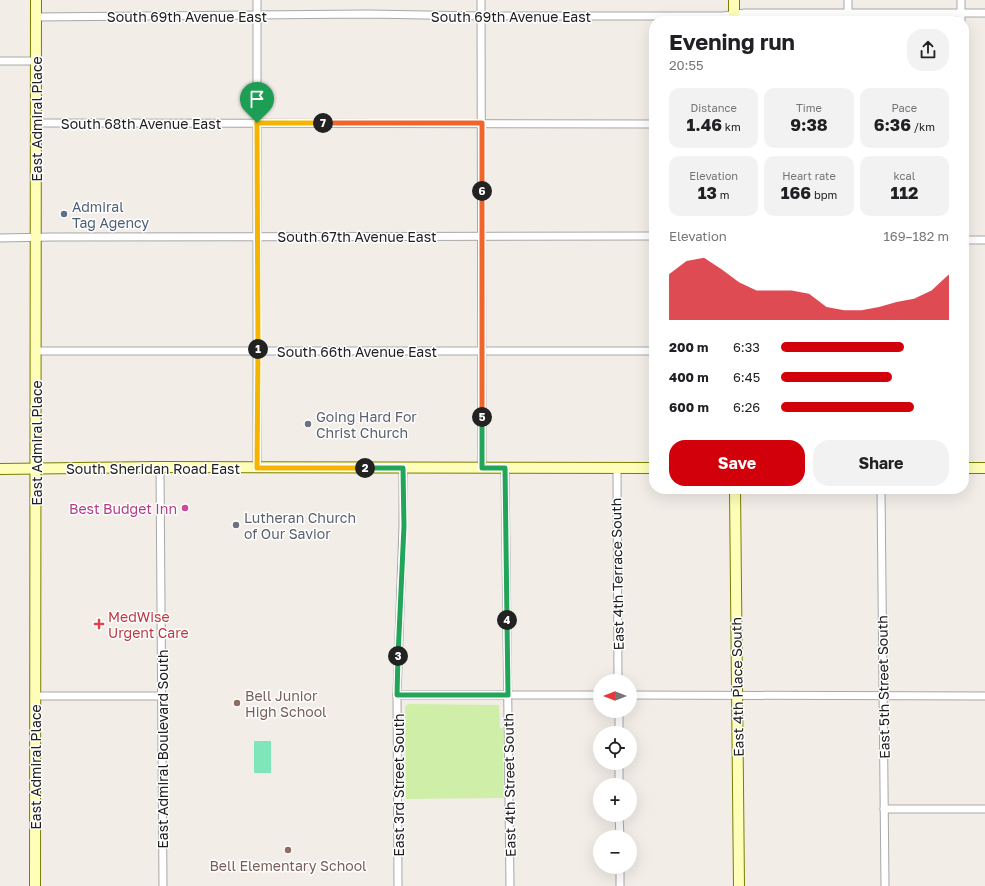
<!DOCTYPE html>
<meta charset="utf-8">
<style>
body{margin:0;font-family:"Golos Text",sans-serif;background:#f2f2f2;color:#202124;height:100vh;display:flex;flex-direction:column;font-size:15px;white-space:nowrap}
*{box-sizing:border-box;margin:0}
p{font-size:13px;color:#757577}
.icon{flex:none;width:22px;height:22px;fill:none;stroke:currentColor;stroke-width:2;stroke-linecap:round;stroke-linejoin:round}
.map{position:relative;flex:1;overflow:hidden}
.panel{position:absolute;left:649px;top:16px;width:320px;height:478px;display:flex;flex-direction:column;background:#fff;border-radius:16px;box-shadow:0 4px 16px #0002}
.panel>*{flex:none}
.needle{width:26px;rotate:270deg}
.controls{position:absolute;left:593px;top:674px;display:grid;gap:8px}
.controls a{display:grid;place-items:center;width:44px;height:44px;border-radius:50%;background:#fff;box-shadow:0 4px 16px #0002;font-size:20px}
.pin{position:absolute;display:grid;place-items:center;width:34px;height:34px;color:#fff;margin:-41px -17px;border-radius:50% 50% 50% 0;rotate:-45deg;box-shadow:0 0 4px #0007}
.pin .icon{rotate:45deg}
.km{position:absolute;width:20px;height:20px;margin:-10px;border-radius:50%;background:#222;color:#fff;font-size:11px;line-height:20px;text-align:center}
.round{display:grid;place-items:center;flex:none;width:42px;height:42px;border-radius:16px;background:#f2f2f2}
.overview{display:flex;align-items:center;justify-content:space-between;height:68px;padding:0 20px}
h1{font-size:22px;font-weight:700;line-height:30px}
.metrics{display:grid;grid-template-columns:repeat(3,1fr);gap:6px;height:68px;padding:4px 20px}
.metrics div{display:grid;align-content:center;border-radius:10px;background:#f2f2f2;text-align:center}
.metrics b{font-size:17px;font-weight:700}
.metrics small{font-size:11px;font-weight:400}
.metrics p{font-size:11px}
.chart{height:112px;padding:8px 20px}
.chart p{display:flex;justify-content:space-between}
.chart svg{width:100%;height:72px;margin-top:4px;fill:#d1000b;opacity:.7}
.action{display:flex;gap:8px;margin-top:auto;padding:8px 20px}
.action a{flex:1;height:46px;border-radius:16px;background:#d1000b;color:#fff;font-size:16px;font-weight:700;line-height:46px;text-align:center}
.action a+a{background:#f2f2f2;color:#202124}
ul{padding:0 20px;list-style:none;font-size:13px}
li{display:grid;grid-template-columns:64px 48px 1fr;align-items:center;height:30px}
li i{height:10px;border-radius:5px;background:#d1000b}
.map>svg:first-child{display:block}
.grass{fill:#cfefa9}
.pitch{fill:#7fe6b9}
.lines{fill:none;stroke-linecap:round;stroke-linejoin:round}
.street-casing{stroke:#a8a8a8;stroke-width:9}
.secondary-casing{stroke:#787f00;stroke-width:12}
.street{stroke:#fff;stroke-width:7}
.secondary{stroke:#fefeb8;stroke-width:10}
.split-1-casing{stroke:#fff;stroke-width:8}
.split-2-casing{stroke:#fff;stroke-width:8}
.split-3-casing{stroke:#fff;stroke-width:8}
.split-4-casing{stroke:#fff;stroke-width:8}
.split-5-casing{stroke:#fff;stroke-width:8}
.split-6-casing{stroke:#fff;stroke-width:8}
.split-7-casing{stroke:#fff;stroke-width:8}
.split-8-casing{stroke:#fff;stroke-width:8}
.split-1{stroke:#f5b400;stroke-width:5}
.split-2{stroke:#f5b400;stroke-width:5}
.split-3{stroke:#22a559;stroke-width:5}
.split-4{stroke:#22a559;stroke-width:5}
.split-5{stroke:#22a559;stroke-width:5}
.split-6{stroke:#f0652b;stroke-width:5}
.split-7{stroke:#f0652b;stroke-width:5}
.split-8{stroke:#f5b400;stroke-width:5}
.service-dot{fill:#5c6f8a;stroke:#fff;stroke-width:1.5}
.worship-dot{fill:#6b7280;stroke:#fff;stroke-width:1.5}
.hotel-dot{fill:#d1479c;stroke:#fff;stroke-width:1.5}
.health-dot{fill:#e0444e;stroke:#fff;stroke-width:1.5}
.education-dot{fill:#8d6e63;stroke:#fff;stroke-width:1.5}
.labels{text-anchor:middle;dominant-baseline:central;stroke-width:3;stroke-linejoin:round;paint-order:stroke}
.street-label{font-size:14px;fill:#212121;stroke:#fff}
.service-label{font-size:14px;fill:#4e5e75;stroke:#fff;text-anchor:start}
.worship-label{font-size:14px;fill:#5b616d;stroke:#fff;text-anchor:start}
.hotel-label{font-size:14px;fill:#b23c85;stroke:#fff;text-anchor:end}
.health-label{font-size:14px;fill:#be3a42;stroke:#fff;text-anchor:start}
.education-label{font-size:14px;fill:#785e54;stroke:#fff;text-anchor:start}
</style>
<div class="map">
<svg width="985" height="886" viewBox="0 0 985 886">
<rect width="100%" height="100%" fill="#f2ede7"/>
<!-- grass -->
<polygon class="grass" points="410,704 499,705 500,728 503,728 504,798 406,799 405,708 406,705"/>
<!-- pitch -->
<rect class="pitch" x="254" y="741" width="17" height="32"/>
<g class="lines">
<!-- street casing -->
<g class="street-casing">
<g id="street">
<polyline points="257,0 257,467"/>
<polyline points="481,0 482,468"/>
<polyline points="848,0 848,21"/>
<polyline points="961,0 961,21"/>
<polyline points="36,17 368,14 481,16 723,16 745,13 985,13"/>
<polyline points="0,61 36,61"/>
<polyline points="36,123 654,124"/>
<polyline points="0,238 52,237 654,236"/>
<polyline points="964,240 985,240"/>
<polyline points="36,351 654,351"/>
<polyline points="160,467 163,886"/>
<polyline points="505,468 510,886"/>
<polyline points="617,468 618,681"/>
<polyline points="881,489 885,886"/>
<polyline points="397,695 600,695"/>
<polyline points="630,695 985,696"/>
<polyline points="35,696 162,696"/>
<polyline points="619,711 619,733"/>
<polyline points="619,763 619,785"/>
<polyline points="884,809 985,809"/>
<polyline points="619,815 620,837"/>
<polyline points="620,867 620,886"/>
<polyline points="398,886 397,695 403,526 403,468"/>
</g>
</g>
<!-- secondary casing -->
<g class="secondary-casing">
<g id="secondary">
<polyline points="734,0 734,21"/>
<polyline points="964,468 985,468"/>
<polyline points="0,469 157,467 654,468"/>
<polyline points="735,489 739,886"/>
<polyline points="35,886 36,0"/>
</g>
</g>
<!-- street -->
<use href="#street" class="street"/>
<!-- secondary -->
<use href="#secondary" class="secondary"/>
</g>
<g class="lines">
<!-- split-1 casing -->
<g class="split-1-casing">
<polyline id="split-1" points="257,123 258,349"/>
</g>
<!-- split-2 casing -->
<g class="split-2-casing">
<polyline id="split-2" points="258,349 257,468 365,468"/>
</g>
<!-- split-3 casing -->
<g class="split-3-casing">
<polyline id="split-3" points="365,468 403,468 404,526 398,656"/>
</g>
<!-- split-4 casing -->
<g class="split-4-casing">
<polyline id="split-4" points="398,656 397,695 508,695 507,620"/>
</g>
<!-- split-5 casing -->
<g class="split-5-casing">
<polyline id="split-5" points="482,417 482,468 505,468 507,620"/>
</g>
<!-- split-6 casing -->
<g class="split-6-casing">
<polyline id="split-6" points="482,191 482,417"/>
</g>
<!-- split-7 casing -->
<g class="split-7-casing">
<polyline id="split-7" points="323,123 482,123 482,191"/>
</g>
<!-- split-8 casing -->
<g class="split-8-casing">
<polyline id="split-8" points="257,123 323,123"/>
</g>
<!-- split-1 -->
<use href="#split-1" class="split-1"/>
<!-- split-2 -->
<use href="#split-2" class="split-2"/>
<!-- split-3 -->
<use href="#split-3" class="split-3"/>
<!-- split-4 -->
<use href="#split-4" class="split-4"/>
<!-- split-5 -->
<use href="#split-5" class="split-5"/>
<!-- split-6 -->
<use href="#split-6" class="split-6"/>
<!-- split-7 -->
<use href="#split-7" class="split-7"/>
<!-- split-8 -->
<use href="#split-8" class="split-8"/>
</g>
<!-- markers -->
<circle class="service-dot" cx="64" cy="214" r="4"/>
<g class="worship-dot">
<circle cx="308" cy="424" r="4"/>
<circle cx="236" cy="525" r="4"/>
</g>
<circle class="hotel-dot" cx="185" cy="508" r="4"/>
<path class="health-dot" d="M97 618h4v4h4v4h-4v4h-4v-4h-4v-4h4z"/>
<g class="education-dot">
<circle cx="237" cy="703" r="4"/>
<circle cx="288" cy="850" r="4"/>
</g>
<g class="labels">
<!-- street labels -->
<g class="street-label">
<text x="187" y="16">South 69th Avenue East</text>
<text x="511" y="16">South 69th Avenue East</text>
<text transform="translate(36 119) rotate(-90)">East Admiral Place</text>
<text x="141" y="123">South 68th Avenue East</text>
<text x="357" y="236">South 67th Avenue East</text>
<text x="357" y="351">South 66th Avenue East</text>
<text transform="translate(36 443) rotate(-90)">East Admiral Place</text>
<text x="153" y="468">South Sheridan Road East</text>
<text transform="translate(617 574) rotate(-91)">East 4th Terrace South</text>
<text transform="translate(737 687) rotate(-91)">East 4th Place South</text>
<text transform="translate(883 687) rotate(-91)">East 5th Street South</text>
<text transform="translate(162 749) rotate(-90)">East Admiral Boulevard South</text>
<text transform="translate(35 767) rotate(-90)">East Admiral Place</text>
<text transform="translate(398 785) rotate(-90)">East 3rd Street South</text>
<text transform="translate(509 785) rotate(-91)">East 4th Street South</text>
</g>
<!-- service labels -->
<g class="service-label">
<text x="72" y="206">Admiral<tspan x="72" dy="16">Tag Agency</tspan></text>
</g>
<!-- worship labels -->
<g class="worship-label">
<text x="316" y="416">Going Hard For<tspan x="316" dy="16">Christ Church</tspan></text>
<text x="244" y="517">Lutheran Church<tspan x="244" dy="16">of Our Savior</tspan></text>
</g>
<!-- hotel labels -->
<g class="hotel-label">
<text x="177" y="508">Best Budget Inn</text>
</g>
<!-- health labels -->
<g class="health-label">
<text x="108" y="616">MedWise<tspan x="108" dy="16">Urgent Care</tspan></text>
</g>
<!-- education labels -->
<g class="education-label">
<text x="245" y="695">Bell Junior<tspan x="245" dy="16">High School</tspan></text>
<text x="288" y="865" text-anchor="middle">Bell Elementary School</text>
</g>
</g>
</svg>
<div class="controls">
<a><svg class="needle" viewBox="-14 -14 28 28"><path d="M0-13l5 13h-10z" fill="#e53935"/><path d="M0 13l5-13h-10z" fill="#757577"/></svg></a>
<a><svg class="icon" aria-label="locate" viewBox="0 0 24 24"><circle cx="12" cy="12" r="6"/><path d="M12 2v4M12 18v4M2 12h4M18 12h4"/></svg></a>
<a>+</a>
<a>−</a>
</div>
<div class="pin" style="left:257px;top:123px;background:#1e9e55"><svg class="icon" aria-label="arrive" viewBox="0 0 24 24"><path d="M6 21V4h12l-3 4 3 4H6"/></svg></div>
<b class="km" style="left:258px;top:349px">1</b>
<b class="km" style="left:365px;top:468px">2</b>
<b class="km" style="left:398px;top:656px">3</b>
<b class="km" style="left:507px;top:620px">4</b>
<b class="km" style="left:482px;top:417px">5</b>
<b class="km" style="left:482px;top:191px">6</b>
<b class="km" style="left:323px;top:123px">7</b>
<section class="panel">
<div class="overview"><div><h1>Evening run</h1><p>20:55</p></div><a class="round"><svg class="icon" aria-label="share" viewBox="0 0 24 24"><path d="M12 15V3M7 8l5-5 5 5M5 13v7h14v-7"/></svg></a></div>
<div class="metrics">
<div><p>Distance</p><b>1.46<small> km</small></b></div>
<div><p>Time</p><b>9:38</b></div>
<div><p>Pace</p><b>6:36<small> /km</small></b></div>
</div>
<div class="metrics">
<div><p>Elevation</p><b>13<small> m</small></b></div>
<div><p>Heart rate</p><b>166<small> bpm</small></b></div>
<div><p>kcal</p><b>112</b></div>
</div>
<div class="chart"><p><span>Elevation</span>169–182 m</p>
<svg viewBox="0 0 160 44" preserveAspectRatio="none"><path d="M0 44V16L10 8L20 6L30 13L40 21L50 26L60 26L70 26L80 28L90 36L100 38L110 38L120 36L130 33L140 31L150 26L160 16V44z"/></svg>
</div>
<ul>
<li><b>200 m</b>6:33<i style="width:73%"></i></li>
<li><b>400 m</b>6:45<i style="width:66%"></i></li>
<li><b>600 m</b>6:26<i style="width:79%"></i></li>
</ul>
<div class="action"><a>Save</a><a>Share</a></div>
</section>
</div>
